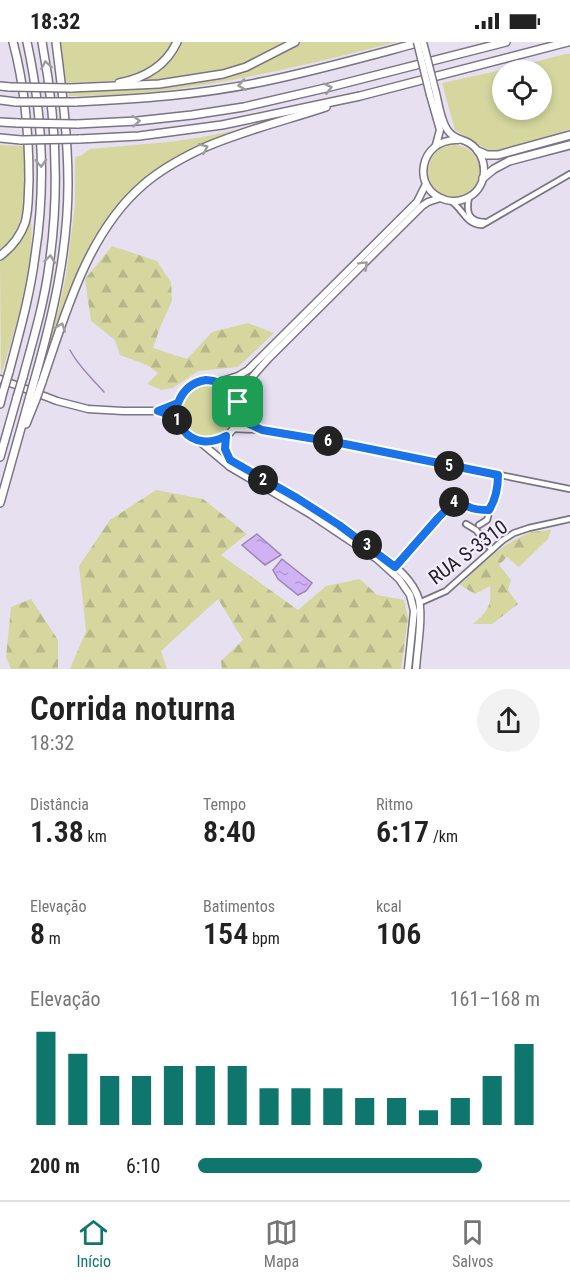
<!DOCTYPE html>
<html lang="pt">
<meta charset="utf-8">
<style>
body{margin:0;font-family:"Roboto Condensed",sans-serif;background:#f2f2f2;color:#222;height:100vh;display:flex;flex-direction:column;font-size:22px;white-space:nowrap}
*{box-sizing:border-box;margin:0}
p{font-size:20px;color:#767676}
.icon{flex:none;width:33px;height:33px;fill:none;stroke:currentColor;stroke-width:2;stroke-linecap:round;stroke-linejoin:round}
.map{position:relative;height:627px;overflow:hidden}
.details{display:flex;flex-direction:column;background:#fff;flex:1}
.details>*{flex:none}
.controls{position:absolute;left:492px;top:18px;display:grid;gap:12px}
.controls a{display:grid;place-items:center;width:60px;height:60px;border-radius:50%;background:#fff;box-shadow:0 3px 9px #0003;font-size:30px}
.pin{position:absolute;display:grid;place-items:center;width:51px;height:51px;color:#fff;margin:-26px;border-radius:12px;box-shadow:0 3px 9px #0006}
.km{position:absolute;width:30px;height:30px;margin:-15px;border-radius:50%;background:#222;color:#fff;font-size:16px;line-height:30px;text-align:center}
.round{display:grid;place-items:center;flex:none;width:63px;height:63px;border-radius:32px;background:#f2f2f2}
.overview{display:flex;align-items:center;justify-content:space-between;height:102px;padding:0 30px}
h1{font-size:33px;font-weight:600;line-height:45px}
.figures{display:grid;grid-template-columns:repeat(3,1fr);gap:9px;height:102px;padding:6px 30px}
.figures div{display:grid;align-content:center}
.figures b{font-size:30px;font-weight:600}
.figures small{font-size:16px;font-weight:400}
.figures p{font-size:16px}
.chart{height:168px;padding:12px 30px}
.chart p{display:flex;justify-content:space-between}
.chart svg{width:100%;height:108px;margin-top:6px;stroke:#0f766e;stroke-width:6}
ul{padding:0 30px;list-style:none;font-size:20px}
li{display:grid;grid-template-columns:96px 72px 1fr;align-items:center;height:45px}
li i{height:15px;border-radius:8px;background:#0f766e}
.status{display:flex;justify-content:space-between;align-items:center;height:42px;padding:0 30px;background:#fff;direction:ltr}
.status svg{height:16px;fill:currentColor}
.menu{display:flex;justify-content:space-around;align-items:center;height:84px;border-top:2px solid #e0e0e0;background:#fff;font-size:16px;color:#767676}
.menu a{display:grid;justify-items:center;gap:3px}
.menu .on{color:#0f766e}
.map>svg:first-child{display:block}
.green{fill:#d5d79f;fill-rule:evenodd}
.forest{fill:url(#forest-firs)}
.water{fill:url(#water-ripples);stroke:#9c86b7;stroke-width:1.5}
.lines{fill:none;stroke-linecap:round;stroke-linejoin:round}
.stream{stroke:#9c86b7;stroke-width:1.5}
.minor-casing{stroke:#7a7483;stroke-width:8}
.major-casing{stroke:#7a7483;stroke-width:9}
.highway-casing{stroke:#7a7483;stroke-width:10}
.minor{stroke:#fff;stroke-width:4.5}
.major{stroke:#fff;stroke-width:6}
.highway{stroke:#fff;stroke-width:7}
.major-bridge-casing{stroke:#7a7483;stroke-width:9;stroke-linecap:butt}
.highway-bridge-casing{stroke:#7a7483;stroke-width:10;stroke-linecap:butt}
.major-bridge{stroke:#fff;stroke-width:6}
.highway-bridge{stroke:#fff;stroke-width:7}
.oneway{stroke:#9d9c9f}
.route-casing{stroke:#fff;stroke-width:12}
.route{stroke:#1a73e8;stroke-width:8}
.labels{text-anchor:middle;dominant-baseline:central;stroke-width:4.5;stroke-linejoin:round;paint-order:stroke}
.street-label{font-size:20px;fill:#26232a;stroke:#f4edff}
</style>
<div class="status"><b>18:32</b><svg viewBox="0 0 49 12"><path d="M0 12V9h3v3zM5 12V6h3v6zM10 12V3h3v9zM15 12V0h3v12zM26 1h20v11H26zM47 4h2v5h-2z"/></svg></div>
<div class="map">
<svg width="570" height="627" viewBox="0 0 570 627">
<defs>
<pattern id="forest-firs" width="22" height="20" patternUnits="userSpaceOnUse" patternTransform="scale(1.5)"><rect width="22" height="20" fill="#d5d79f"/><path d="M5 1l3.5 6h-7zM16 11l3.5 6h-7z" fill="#b7b889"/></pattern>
<pattern id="water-ripples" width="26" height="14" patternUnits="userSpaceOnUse" patternTransform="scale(1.5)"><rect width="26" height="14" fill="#cfb1f4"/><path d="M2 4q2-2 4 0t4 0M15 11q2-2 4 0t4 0" fill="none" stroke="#b298d1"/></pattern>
</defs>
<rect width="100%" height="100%" fill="#e7e0f1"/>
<!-- green -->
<g class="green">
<path d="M58,0h115c-19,43 -67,39 -107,41z"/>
<path d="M179,0h109c-12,6 -25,14 -37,19 -36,15 -76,21 -115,21 24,-10 29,-20 43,-40z"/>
<path d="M299,0h98c-108,27 -216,55 -328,54v-4l83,-5 63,-8 68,-28z"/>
<path d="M565,12h5v75l-37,14 -27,5 -11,4 -9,-3 -31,-19 -13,-47 74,-16zM502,28h40v40h-40z"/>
<polygon points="264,82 218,98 141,141 124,157 109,175 81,222 69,249 44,320 59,265 66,234 75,163 75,115 82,113 90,107 168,100 203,95"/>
<path d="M0,103l24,1c1,37 7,79 -24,105z"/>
<circle cx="454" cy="129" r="26"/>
<path d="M31,175c4,54 -15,108 -30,159l-1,-114c16,-12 26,-25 31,-45z"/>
<circle cx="208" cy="369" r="27"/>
</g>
<!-- forest -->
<g class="forest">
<polygon points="112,204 157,219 171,240 172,259 161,283 153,306 187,317 212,290 248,281 274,291 238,325 198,329 173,346 161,348 147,342 158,331 147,323 120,313 115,298 91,279 85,237"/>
<polygon points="156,448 203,457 247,492 221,513 298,568 326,544 360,537 377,553 404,558 408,576 401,627 222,627 221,619 243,598 218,557 161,609 167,627 70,627 86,589 79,524 110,478"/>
<path d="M551,488l-3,9 -29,28 -12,-10 -8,8 12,15 -3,10 10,14 -26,20h-19c15,-13 19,-18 17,-38l-15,8 -15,-9c22,-21 43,-43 72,-53 6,-1 13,-1 19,-2z"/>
<polygon points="31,557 58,598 58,627 11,627 6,615 11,565"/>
</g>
<!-- water -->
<g class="water">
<polygon points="257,492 281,513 265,523 242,503"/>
<polygon points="282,517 312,541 306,549 298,553 278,537 273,528"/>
</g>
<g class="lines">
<!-- stream -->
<path class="stream" d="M70,308c8,16 22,28 34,42"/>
<!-- minor casing -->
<g class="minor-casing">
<g id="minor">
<path d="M469,155c-3,15 -1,25 16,25"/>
<path d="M451,159c13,9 14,23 31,24l88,-51"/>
<polyline points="239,373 247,381 259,386"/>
<polyline points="233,387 262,388 345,402 570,447"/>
<polyline points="466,482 476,488 492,508"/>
<polyline points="479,483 487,478 488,475 489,468 496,452 498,433"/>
<path d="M395,525l43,-49 16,-16c7,-1 8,2 15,5 6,3 14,3 20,3"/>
<polyline points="419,561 446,549 503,498 514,491 529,486 570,477"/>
</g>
</g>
<!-- major casing -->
<g class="major-casing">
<g id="major">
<path d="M436,51c3,12 5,30 13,39 6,7 13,7 20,11 20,12 20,43 0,54 -7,4 -15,5 -23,3 -36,-10 -27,-62 12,-60"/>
<polyline points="430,53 440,88 436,103"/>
<polyline points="0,337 57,359 88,367 123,369 158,369 178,361"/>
<circle cx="208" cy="369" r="31"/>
<polyline points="219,340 238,334 248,328 417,160 426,142"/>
<path d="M238,360c6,-18 18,-29 30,-43l154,-153 6,-4 12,-4"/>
<polyline points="158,369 165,371 178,378"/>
<path d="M226,394l-1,13 5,11c21,15 45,25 68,39 26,16 51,33 76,51 17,13 39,28 45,50 4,18 -2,50 -3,69"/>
<polyline points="199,399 230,425 310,472 377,517 399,537 410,553 414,569 408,627"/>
</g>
</g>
<!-- highway casing -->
<g class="highway-casing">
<g id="highway">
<path d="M119,41c26,-5 47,-17 58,-41"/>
<polyline points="0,44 10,45"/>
<polyline points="71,46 159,42 223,32 246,25 295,0"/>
<polyline points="0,58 16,60"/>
<path d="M75,60c62,-3 125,-7 186,-20 54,-11 107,-26 160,-40"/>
<polyline points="0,80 18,81"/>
<polyline points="77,82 137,79 192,73 244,65 330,45 506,0"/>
<polyline points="0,96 21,98"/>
<polyline points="79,97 139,94 222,83 360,54 568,0"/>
<polyline points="478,109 487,113 498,113 570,93"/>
<polyline points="483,136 494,127 509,119 570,103"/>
<path d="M0,214c12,-9 20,-19 25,-33 4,-13 3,-28 4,-42 0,-46 -4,-94 -16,-139"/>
<path d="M9,330c10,-38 21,-76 26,-116 11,-70 7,-145 -8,-214"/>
<path d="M23,335c10,-37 21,-73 26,-111 11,-75 7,-150 -7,-224"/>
<path d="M35,336c18,-63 33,-127 33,-194 0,-47 -6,-95 -12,-142"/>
<path d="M42,340c23,-67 45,-149 101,-197 17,-15 37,-26 58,-36 40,-18 83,-28 125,-42"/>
<polyline points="0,362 3,350"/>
<polyline points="26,382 36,357"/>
<polyline points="0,415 17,355"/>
<polyline points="0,461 30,354"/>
</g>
</g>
<!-- minor -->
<use href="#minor" class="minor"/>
<!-- major -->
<use href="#major" class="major"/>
<!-- highway -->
<use href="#highway" class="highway"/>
<!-- major-bridge casing -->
<g class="major-bridge-casing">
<g id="major-bridge">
<polyline points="417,0 430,53"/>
<polyline points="423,0 436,51"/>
</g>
</g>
<!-- highway-bridge casing -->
<g class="highway-bridge-casing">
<g id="highway-bridge">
<polyline points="10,45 71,46"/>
<polyline points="16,60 75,60"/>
<polyline points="18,81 77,82"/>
<polyline points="21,98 79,97"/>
<polyline points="3,350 9,330"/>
<polyline points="30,354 35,336"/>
<polyline points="17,355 23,335"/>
<polyline points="36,357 42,340"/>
</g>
</g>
<!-- major-bridge -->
<use href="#major-bridge" class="major-bridge"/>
<!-- highway-bridge -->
<use href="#highway-bridge" class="highway-bridge"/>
</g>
<!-- one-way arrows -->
<defs><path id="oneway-chevron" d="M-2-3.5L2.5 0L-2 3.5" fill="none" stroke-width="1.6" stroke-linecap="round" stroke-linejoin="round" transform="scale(1.5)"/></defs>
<g class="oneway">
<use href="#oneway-chevron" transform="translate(46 23) rotate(-100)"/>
<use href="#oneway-chevron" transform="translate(242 43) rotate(171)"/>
<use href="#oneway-chevron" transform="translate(328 46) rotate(-14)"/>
<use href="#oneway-chevron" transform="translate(136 79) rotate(-4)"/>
<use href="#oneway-chevron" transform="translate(204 106) rotate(-23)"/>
<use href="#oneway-chevron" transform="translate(41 121) rotate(87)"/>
<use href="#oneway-chevron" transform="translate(50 217) rotate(-83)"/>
<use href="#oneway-chevron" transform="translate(364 223) rotate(-45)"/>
<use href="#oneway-chevron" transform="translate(61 285) rotate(-70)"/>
</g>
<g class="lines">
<!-- route casing -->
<g class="route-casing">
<path id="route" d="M206,338c20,1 34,15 33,35l8,8 15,7 83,14 153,31c0,12 -2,24 -9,35 -6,0 -14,0 -20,-3 -7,-3 -8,-6 -15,-5l-16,16 -43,49 -56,-42 -42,-27 -67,-38 -5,-11 1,-13c-15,8 -32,8 -43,-6 -2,-3 -2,-6 -4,-9 -5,-6 -14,-8 -21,-10l20,-8c5,-13 14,-21 28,-23z"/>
</g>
<!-- route -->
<use href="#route" class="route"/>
</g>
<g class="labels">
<!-- street labels -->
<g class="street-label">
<text transform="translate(468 510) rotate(-37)">RUA S-3310</text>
</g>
</g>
</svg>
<div class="controls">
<a><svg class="icon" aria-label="locate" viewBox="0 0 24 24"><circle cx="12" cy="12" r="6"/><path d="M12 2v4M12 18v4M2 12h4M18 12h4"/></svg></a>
</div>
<div class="pin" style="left:238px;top:360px;background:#1e9e55"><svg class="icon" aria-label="arrive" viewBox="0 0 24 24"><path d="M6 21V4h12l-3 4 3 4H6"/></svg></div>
<b class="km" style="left:177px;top:378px">1</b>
<b class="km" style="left:263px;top:438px">2</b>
<b class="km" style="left:367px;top:503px">3</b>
<b class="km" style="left:454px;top:460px">4</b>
<b class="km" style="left:449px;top:424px">5</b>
<b class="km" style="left:328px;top:399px">6</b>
</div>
<section class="details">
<div class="overview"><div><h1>Corrida noturna</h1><p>18:32</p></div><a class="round"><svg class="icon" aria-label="share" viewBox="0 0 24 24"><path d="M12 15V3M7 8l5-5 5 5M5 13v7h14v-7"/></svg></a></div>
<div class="figures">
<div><p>Distância</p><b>1.38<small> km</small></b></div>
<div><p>Tempo</p><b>8:40</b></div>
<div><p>Ritmo</p><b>6:17<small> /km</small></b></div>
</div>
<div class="figures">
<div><p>Elevação</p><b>8<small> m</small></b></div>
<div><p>Batimentos</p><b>154<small> bpm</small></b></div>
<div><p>kcal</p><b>106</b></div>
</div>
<div class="chart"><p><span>Elevação</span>161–168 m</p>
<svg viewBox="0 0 160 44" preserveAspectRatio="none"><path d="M5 44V6M15 44V15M25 44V24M35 44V24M45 44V20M55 44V20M65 44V20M75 44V29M85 44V29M95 44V29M105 44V33M115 44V33M125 44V38M135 44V33M145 44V24M155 44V11"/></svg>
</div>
<ul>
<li><b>200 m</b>6:10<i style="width:83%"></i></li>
</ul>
</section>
<nav class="menu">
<a class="on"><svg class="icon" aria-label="home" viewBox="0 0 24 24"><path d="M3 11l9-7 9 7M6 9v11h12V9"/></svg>Início</a>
<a><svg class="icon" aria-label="map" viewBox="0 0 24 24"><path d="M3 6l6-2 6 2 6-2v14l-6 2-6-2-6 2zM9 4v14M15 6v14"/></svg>Mapa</a>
<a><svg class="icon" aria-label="saved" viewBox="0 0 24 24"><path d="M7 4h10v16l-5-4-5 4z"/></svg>Salvos</a>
</nav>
